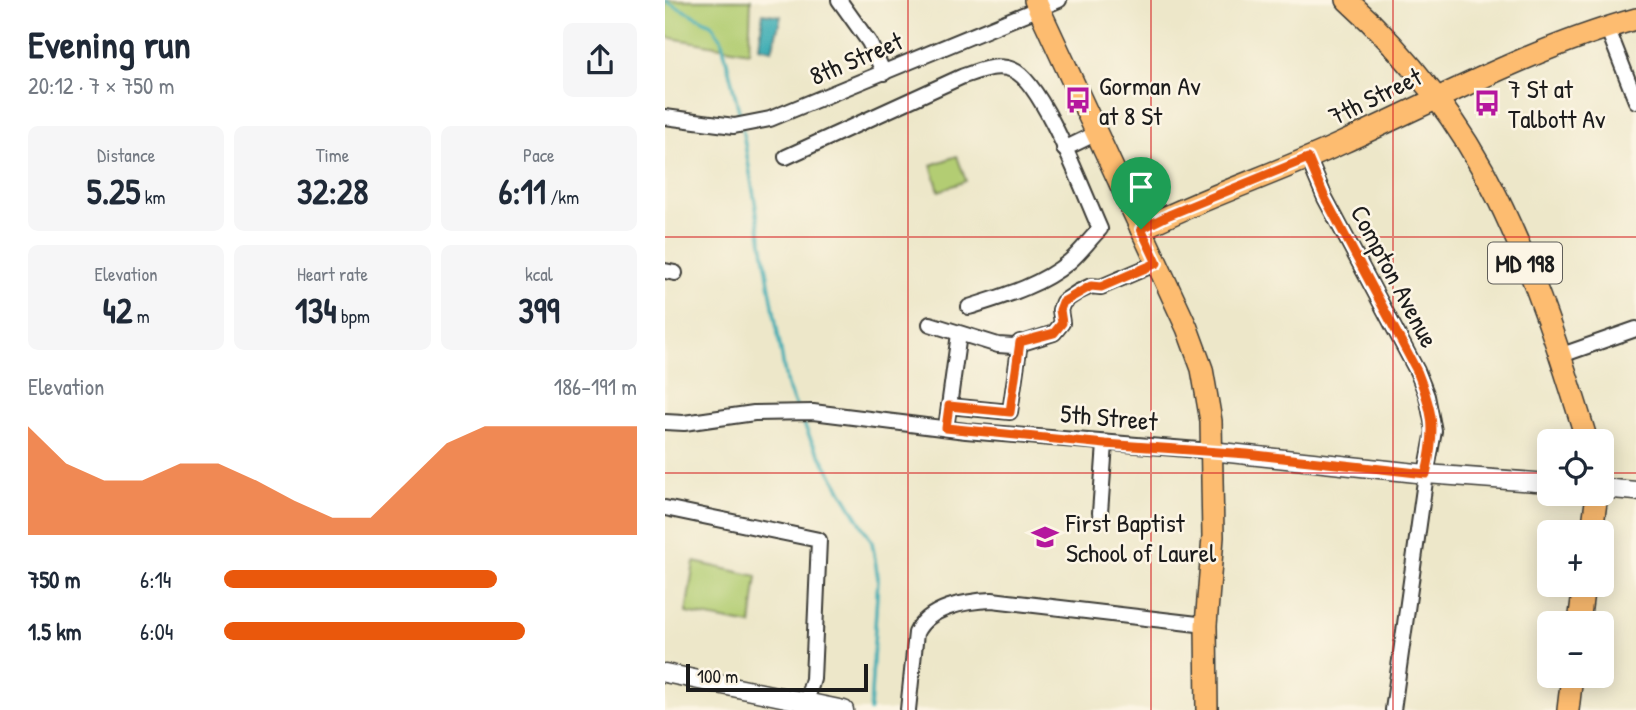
<!DOCTYPE html>
<meta charset="utf-8">
<style>
body{margin:0;font-family:"Patrick Hand",sans-serif;background:#f6f6f7;color:#1f2937;height:100vh;display:flex;flex-direction:column;font-size:26px;white-space:nowrap}
*{box-sizing:border-box;margin:0}
p{font-size:23px;color:#747a83}
.icon{flex:none;width:38px;height:38px;fill:none;stroke:currentColor;stroke-width:2;stroke-linecap:round;stroke-linejoin:round}
.map{position:relative;flex:1;overflow:hidden}
.drawer{display:flex;flex-direction:column;background:#fff;width:665px}
.drawer>*{flex:none}
.tools{position:absolute;left:872px;top:429px;display:grid;gap:14px}
.tools a{display:grid;place-items:center;width:77px;height:77px;border-radius:10px;background:#fff;box-shadow:0 4px 18px #0003;font-size:35px}
.scale{position:absolute;left:21px;bottom:18px;width:182px;box-sizing:border-box;padding-left:7px;border:4px solid #1c1c1c;border-top:0;font-size:19px;line-height:24px;white-space:nowrap;color:#1c1c1c;-webkit-text-stroke:5px #fcf5e5;paint-order:stroke}
.pin{position:absolute;display:grid;place-items:center;width:60px;height:60px;color:#fff;margin:-72px -30px;border-radius:50% 50% 50% 0;rotate:-45deg;box-shadow:0 0 7px #0007}
.pin .icon{rotate:45deg}
.round{display:grid;place-items:center;flex:none;width:74px;height:74px;border-radius:10px;background:#f6f6f7}
.summary{display:flex;align-items:center;justify-content:space-between;height:119px;padding:0 28px}
h1{font-size:38px;font-weight:700;line-height:52px}
.metrics{display:grid;grid-template-columns:repeat(3,1fr);gap:10px;height:119px;padding:7px 28px}
.metrics div{display:grid;align-content:center;border-radius:10px;background:#f6f6f7;text-align:center}
.metrics b{font-size:35px;font-weight:700}
.metrics small{font-size:19px;font-weight:400}
.metrics p{font-size:19px}
.chart{height:196px;padding:14px 28px}
.chart p{display:flex;justify-content:space-between}
.chart svg{width:100%;height:126px;margin-top:7px;fill:#ea580c;opacity:.7}
ul{padding:0 28px;list-style:none;font-size:23px}
li{display:grid;grid-template-columns:112px 84px 1fr;align-items:center;height:52px}
li i{height:18px;border-radius:9px;background:#ea580c}
main{display:flex;flex:1;min-height:0}
.map>svg:first-child{display:block}
.green{fill:#b3cd73;stroke:#687448;stroke-width:2}
.water{fill:#3aacb3;stroke:#2b6468;stroke-width:2}
.lines{fill:none;stroke-linecap:round;stroke-linejoin:round}
.stream{stroke:#3aacb3;stroke-width:3.5}
.minor-casing{stroke:#3b3a36;stroke-width:18}
.tertiary-casing{stroke:#3b3a36;stroke-width:21}
.primary-casing{stroke:#3b3a36;stroke-width:24}
.minor{stroke:#fff;stroke-width:14}
.tertiary{stroke:#fff;stroke-width:18}
.primary{stroke:#fdbc70;stroke-width:21}
.route-casing{stroke:#fff;stroke-width:14}
.route{stroke:#ea580c;stroke-width:9}
.grid{fill:none;stroke:#d62828;stroke-width:2;stroke-opacity:0.55}
.labels{text-anchor:middle;dominant-baseline:central;stroke-width:5;stroke-linejoin:round;paint-order:stroke}
.shield{fill:#fcf5e5;stroke:#5f5d58;stroke-width:2}
.shield-label{font-size:24px;font-weight:bold;fill:#1c1c1c}
.street-label{font-size:26px;fill:#1c1c1c;stroke:#fcf5e5}
.poi-label{font-size:26px;fill:#1c1c1c;stroke:#fcf5e5;text-anchor:start}
</style>
<main>
<section class="drawer">
<div class="summary"><div><h1>Evening run</h1><p>20:12 · 7 × 750 m</p></div><a class="round"><svg class="icon" aria-label="share" viewBox="0 0 24 24"><path d="M12 15V3M7 8l5-5 5 5M5 13v7h14v-7"/></svg></a></div>
<div class="metrics">
<div><p>Distance</p><b>5.25<small> km</small></b></div>
<div><p>Time</p><b>32:28</b></div>
<div><p>Pace</p><b>6:11<small> /km</small></b></div>
</div>
<div class="metrics">
<div><p>Elevation</p><b>42<small> m</small></b></div>
<div><p>Heart rate</p><b>134<small> bpm</small></b></div>
<div><p>kcal</p><b>399</b></div>
</div>
<div class="chart"><p><span>Elevation</span>186–191 m</p>
<svg viewBox="0 0 160 44" preserveAspectRatio="none"><path d="M0 44V6L10 19L20 25L30 25L40 19L50 19L60 25L70 32L80 38L90 38L100 25L110 12L120 6L130 6L140 6L150 6L160 6V44z"/></svg>
</div>
<ul>
<li><b>750 m</b>6:14<i style="width:66%"></i></li>
<li><b>1.5 km</b>6:04<i style="width:73%"></i></li>
</ul>
</section>
<div class="map">
<svg width="971" height="710" viewBox="0 0 971 710">
<rect width="100%" height="100%" fill="#fcf5e5"/>
<filter id="ink" filterUnits="userSpaceOnUse"><feTurbulence type="fractalNoise" baseFrequency=".0143" numOctaves="2"/><feDisplacementMap in="SourceGraphic" scale="14" xChannelSelector="R" yChannelSelector="G"/><feConvolveMatrix kernelMatrix="1 2 1 2 8 2 1 2 1" color-interpolation-filters="sRGB"/></filter>
<filter id="wash" filterUnits="userSpaceOnUse"><feTurbulence type="fractalNoise" baseFrequency=".00686" numOctaves="4" result="noise"/><feDisplacementMap in="SourceGraphic" scale="28" xChannelSelector="R" yChannelSelector="G"/><feGaussianBlur stdDeviation="1.57" result="paint"/><feColorMatrix in="noise" values="0 0 0 0 0 0 0 0 0 0 0 0 0 0 0 0 0 1.4 0 .05"/><feComposite in="paint" operator="in"/></filter>
<g filter="url(#wash)">
<rect width="100%" height="100%" fill="#ede7c9"/>
<!-- green -->
<g class="green">
<polygon points="0,0 86,0 84,52 0,37"/>
<polygon points="292,156 301,181 274,191 266,165"/>
<polygon points="29,562 92,576 86,625 21,613"/>
</g>
<!-- water -->
<polygon class="water" points="98,13 116,16 107,50 94,47"/>
<g class="lines">
<!-- stream -->
<g class="stream">
<polyline points="0,1 46,24 56,38 76,119"/>
<polyline points="77,127 122,386 131,407"/>
<polyline points="136,417 146,440 207,542 213,578 205,710"/>
</g>
</g>
</g>
<g filter="url(#ink)">
<g class="lines">
<!-- minor casing -->
<g class="minor-casing">
<g id="minor">
<polyline points="174,0 204,42 219,73"/>
<polyline points="942,27 971,101"/>
<polyline points="0,117 69,126 105,119 394,0"/>
<polyline points="399,149 432,133"/>
<path d="M121,157l175,-80c17,-6 35,-14 52,-7 30,12 72,126 87,159 -11,11 -19,23 -31,33 -29,24 -65,34 -100,45"/>
<polyline points="643,158 660,198 752,371 762,396 769,431 761,474 728,710"/>
<polyline points="0,271 10,273"/>
<polyline points="265,324 333,345 348,346 389,333 397,323 395,310 398,302 413,292 426,286 436,287 492,263"/>
<polyline points="894,356 971,329"/>
<polyline points="284,406 345,412 355,342"/>
<polyline points="0,422 19,423 89,413 148,412 301,431 546,451"/>
<polyline points="281,428 294,334"/>
<polyline points="0,508 154,540 148,679 139,709"/>
<polyline points="435,513 440,444"/>
<path d="M243,710l8,-77c12,-26 50,-32 76,-33l214,25"/>
</g>
</g>
<!-- tertiary casing -->
<g class="tertiary-casing">
<g id="tertiary">
<polyline points="546,451 761,474 884,483"/>
<polyline points="936,488 971,491"/>
<polyline points="0,673 179,710"/>
</g>
</g>
<!-- primary casing -->
<g class="primary-casing">
<g id="primary">
<polyline points="370,0 522,328 537,369 546,421 548,537 541,625 542,710"/>
<path d="M682,0c61,55 114,123 150,197 38,77 65,162 90,244"/>
<path d="M476,229c65,-33 135,-55 201,-86 97,-44 190,-95 294,-124"/>
<polyline points="927,532 932,494"/>
<polyline points="914,623 919,584"/>
<polyline points="903,710 907,676"/>
</g>
</g>
<!-- minor -->
<use href="#minor" class="minor"/>
<!-- tertiary -->
<use href="#tertiary" class="tertiary"/>
<!-- primary -->
<use href="#primary" class="primary"/>
</g>
</g>
<g class="lines" filter="url(#ink)">
<!-- route casing -->
<g class="route-casing">
<path id="route" d="M643,158l17,40 92,173c17,43 19,58 9,103l-179,-20 -142,-10 -159,-16 3,-22 61,6 10,-70 34,-9 8,-10 -2,-13 3,-8 28,-16 10,1 56,-24 -16,-34 28,-14z"/>
</g>
<!-- route -->
<use href="#route" class="route"/>
</g>
<!-- grid -->
<path class="grid" d="M243,0v710M486,0v710M728,0v710M0,237h971M0,473h884M936,473h35"/>
<!-- icons -->
<defs>
<g id="bus-bare" transform="scale(2.1)"><path d="M-5-6H5V4H4V6H2V4H-2V6H-4V4H-5ZM-3.5-4V0h7V-4ZM-3.5 1.2v1.5H-2V1.2ZM2 1.2v1.5H3.5V1.2Z" fill="#b5179e" stroke="#fcf5e5" stroke-width="2.5" paint-order="stroke"/></g>
<g id="school-bare" transform="scale(2.1)"><path d="M0-5L7-2L0 1L-7-2ZM-4 1L0 2.5L4 1V4Q0 6-4 4Z" fill="#b5179e" stroke="#fcf5e5" stroke-width="2.5" paint-order="stroke"/></g>
</defs>
<g fill-rule="evenodd">
<use href="#bus-bare" x="413" y="100"/>
<use href="#bus-bare" x="822" y="103"/>
<use href="#school-bare" x="380" y="537"/>
</g>
<g class="labels">
<!-- shield labels -->
<rect class="shield" x="823" y="242.5" width="74" height="41" rx="5"/>
<g class="shield-label">
<text x="860" y="263">MD 198</text>
</g>
<!-- street labels -->
<g class="street-label">
<text transform="translate(191 58) rotate(-23)">8th Street</text>
<text transform="translate(710 96) rotate(-26)">7th Street</text>
<text transform="translate(730 276) rotate(62)">Compton Avenue</text>
<text transform="translate(444 417) rotate(5)">5th Street</text>
</g>
<!-- poi labels -->
<g class="poi-label">
<text x="434" y="85">Gorman Av<tspan x="434" dy="30">at 8 St</tspan></text>
<text x="843" y="88">7 St at<tspan x="843" dy="30">Talbott Av</tspan></text>
<text x="401" y="522">First Baptist<tspan x="401" dy="30">School of Laurel</tspan></text>
</g>
</g>
</svg>
<div class="tools">
<a><svg class="icon" aria-label="locate" viewBox="0 0 24 24"><circle cx="12" cy="12" r="6"/><path d="M12 2v4M12 18v4M2 12h4M18 12h4"/></svg></a>
<a>+</a>
<a>−</a>
</div>
<div class="scale">100 m</div>
<div class="pin" style="left:476px;top:229px;background:#1e9e55"><svg class="icon" aria-label="arrive" viewBox="0 0 24 24"><path d="M6 21V4h12l-3 4 3 4H6"/></svg></div>
</div>
</main>
